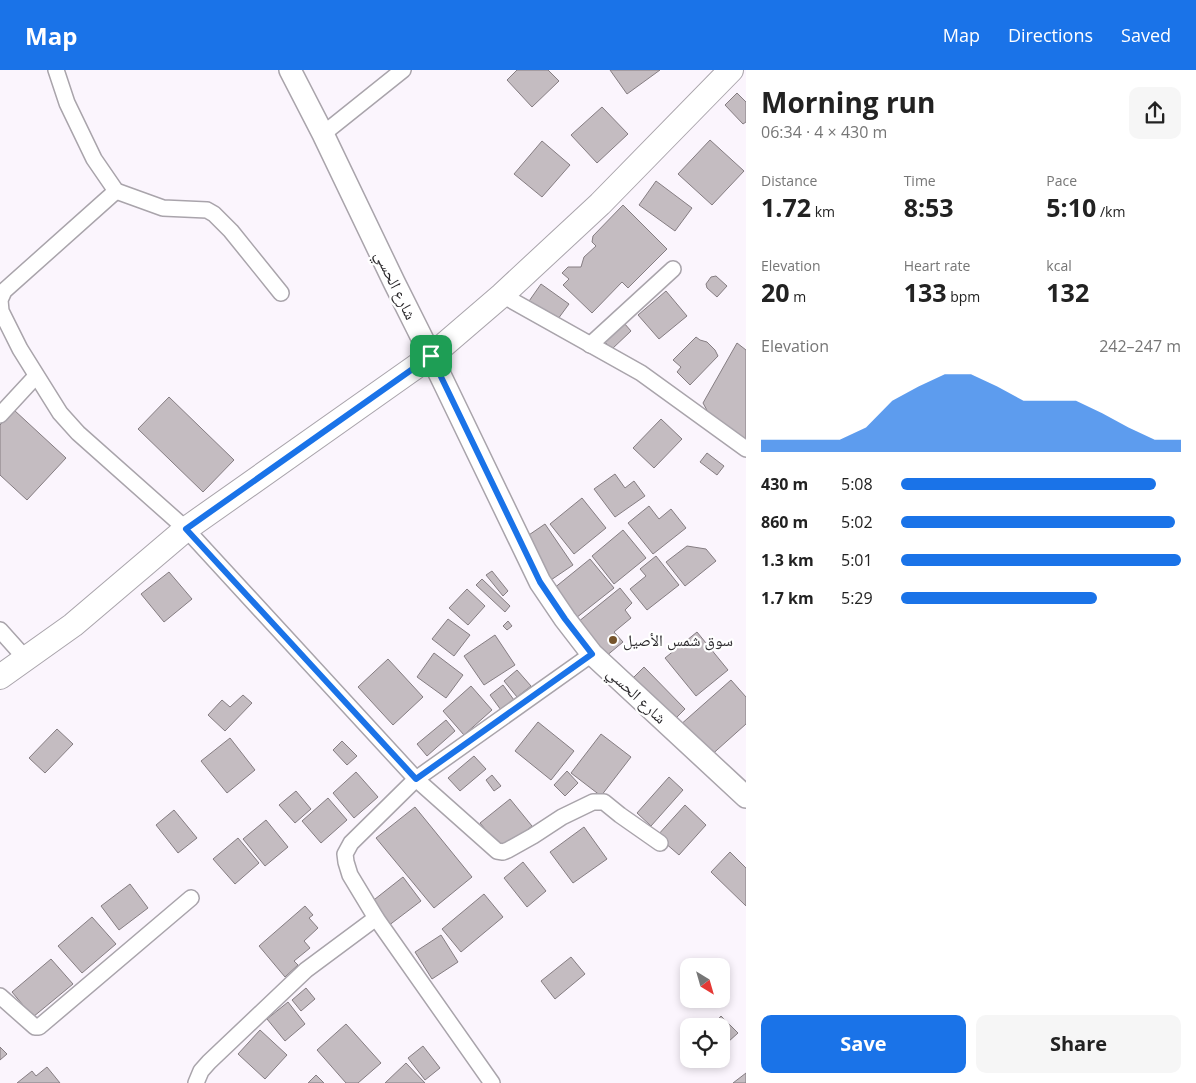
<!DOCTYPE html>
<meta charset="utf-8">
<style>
body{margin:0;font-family:"Open Sans","Noto Naskh Arabic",sans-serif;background:#f6f6f6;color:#222;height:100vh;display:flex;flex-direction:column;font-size:19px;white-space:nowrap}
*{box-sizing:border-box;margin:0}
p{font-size:16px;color:#767676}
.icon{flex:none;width:28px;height:28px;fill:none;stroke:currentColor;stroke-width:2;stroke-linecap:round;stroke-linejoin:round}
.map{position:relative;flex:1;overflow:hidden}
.side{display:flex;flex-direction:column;background:#fff;width:450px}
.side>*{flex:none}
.needle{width:32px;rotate:143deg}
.controls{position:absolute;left:680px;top:888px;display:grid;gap:10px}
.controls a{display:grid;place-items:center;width:50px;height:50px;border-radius:10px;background:#fff;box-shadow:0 2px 8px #0003;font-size:25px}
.pin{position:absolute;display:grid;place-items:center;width:42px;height:42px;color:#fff;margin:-21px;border-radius:10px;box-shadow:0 2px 8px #0006}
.round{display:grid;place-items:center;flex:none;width:52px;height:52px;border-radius:10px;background:#f6f6f6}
.headline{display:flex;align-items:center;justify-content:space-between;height:85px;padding:0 15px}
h1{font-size:28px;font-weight:700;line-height:38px}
.stats{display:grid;grid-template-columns:repeat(3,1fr);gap:8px;height:85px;padding:5px 15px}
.stats div{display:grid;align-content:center}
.stats b{font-size:25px;font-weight:700}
.stats small{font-size:14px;font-weight:400}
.stats p{font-size:14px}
.chart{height:140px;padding:10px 15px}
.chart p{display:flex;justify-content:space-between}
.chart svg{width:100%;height:90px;margin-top:5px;fill:#1a73e8;opacity:.7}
.action{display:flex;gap:10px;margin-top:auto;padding:10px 15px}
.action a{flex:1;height:58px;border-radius:10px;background:#1a73e8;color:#fff;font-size:20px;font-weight:700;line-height:58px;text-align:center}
.action a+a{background:#f6f6f6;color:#222}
ul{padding:0 15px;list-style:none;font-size:16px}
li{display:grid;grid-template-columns:80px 60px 1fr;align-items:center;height:38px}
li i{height:12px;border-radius:6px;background:#1a73e8}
header{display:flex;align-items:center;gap:30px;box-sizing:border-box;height:70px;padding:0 25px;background:#1a73e8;color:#fff}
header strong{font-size:24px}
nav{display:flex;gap:28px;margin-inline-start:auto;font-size:18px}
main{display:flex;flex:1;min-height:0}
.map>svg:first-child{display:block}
.building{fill:#c4bcc1;stroke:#857d82}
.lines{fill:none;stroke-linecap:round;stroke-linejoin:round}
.street-casing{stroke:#a9a4ab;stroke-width:18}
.secondary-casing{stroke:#a9a4ab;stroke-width:24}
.primary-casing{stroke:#a9a4ab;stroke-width:26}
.street{stroke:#fff;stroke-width:15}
.secondary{stroke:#fff;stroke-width:21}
.primary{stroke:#fff;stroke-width:24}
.route-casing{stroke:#fff;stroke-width:10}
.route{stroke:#1a73e8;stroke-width:6}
.poi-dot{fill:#76542b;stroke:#fff;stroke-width:2}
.labels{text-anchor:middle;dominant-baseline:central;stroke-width:4.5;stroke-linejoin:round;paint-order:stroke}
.street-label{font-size:16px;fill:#2b292c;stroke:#fff}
.poi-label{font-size:16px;fill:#2b292c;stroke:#fff;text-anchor:start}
</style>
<header>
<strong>Map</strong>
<nav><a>Map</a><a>Directions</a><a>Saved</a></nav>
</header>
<main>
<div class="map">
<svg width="746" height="1013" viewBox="0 0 746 1013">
<rect width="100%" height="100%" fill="#fbf5fd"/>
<!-- building -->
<g class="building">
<polygon points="517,0 548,0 559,11 532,37 507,10"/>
<polygon points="610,0 660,0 627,24"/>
<polygon points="737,23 746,32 746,52 743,54 725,35"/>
<polygon points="602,37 628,64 597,93 571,65"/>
<polygon points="710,70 744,101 712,135 678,104"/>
<polygon points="542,71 570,95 542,127 514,104"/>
<polygon points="656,111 692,138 675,161 639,135"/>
<polygon points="623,135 667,179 628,218 622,212 592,243 563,215 569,209 562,203 568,197 581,197 584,187 596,176 592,172 593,166"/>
<polygon points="716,206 727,216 717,227 707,218 706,214 711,207"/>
<polygon points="541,214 569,234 555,253 527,234"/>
<polygon points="666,221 687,246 659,269 638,245"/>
<polygon points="624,253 631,261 612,279 605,272"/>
<polygon points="696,267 700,270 707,272 715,280 718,286 690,315 677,302 681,297 673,290"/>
<polygon points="737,273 746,280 746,374 709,344 703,333"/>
<polygon points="169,327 234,390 203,422 138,359"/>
<polygon points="14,340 66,388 27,430 0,405 0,355"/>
<polygon points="661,349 682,369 654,398 633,378"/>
<polygon points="707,383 724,396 717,405 700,392"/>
<polygon points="615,404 625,418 634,411 645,426 615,447 594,419"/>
<polygon points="582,428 606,458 574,484 550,454"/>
<polygon points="649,436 659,449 671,439 686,458 653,484 628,453"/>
<polygon points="545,454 573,495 548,512 520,471"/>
<polygon points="623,460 646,488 614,514 592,486"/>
<polygon points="687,476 706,479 716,491 685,516 666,492"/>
<polygon points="656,486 679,515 647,540 630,519 646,506 640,499"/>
<polygon points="590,489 614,518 576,548 553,519"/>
<polygon points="492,501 508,521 503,526 486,505"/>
<polygon points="169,502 192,529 164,552 141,524"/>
<polygon points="482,509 510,536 505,542 476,515"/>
<polygon points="620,518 632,533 625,540 631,548 614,562 623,572 605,587 578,552"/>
<polygon points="467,519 485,536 468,555 449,538"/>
<polygon points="448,549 470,565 454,586 432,569"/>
<polygon points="508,551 512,556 507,560 503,556"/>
<polygon points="697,562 728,600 696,626 665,588"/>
<polygon points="495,565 515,595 484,615 464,586"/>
<polygon points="434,583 463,605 446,628 417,607"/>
<polygon points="388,589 423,627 393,655 358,617"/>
<polygon points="644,597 685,639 672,652 631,610"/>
<polygon points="517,600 531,616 517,627 504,611"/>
<polygon points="731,610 746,627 746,654 708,688 679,656"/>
<polygon points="503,615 514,630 501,640 490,625"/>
<polygon points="471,616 492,640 464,665 443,641"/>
<polygon points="243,625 252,633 225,661 208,645 222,630 230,637"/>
<polygon points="446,650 455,661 427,686 417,674"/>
<polygon points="538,652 574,681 551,710 515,681"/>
<polygon points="57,659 73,674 45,703 29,688"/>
<polygon points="601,664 631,687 601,726 571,703"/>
<polygon points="230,668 255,700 227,723 201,691"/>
<polygon points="342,671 357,686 347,695 333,680"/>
<polygon points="474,686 486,699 460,721 448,708"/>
<polygon points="567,701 578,713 565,726 554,715"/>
<polygon points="356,702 378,727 354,748 333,723"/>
<polygon points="492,705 501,716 494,721 486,710"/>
<polygon points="669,707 683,720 651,756 637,743"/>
<polygon points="296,721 311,739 295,753 279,735"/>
<polygon points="328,728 347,750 321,773 302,751"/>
<polygon points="510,729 532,756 502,780 480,753"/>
<polygon points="685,735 706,755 679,785 657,766"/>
<polygon points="415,737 472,807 434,838 376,768"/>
<polygon points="174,740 197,768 178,783 156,755"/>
<polygon points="266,750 288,777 265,796 243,769"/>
<polygon points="584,757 607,789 573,813 550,782"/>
<polygon points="238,768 259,793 235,814 213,789"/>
<polygon points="730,782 746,798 746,836 711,802"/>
<polygon points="523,792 546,821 527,837 504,808"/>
<polygon points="403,807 421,831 388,856 370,833"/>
<polygon points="130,814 148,838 119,860 101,836"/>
<polygon points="484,824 503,847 461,882 442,859"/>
<polygon points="305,836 313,845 309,848 318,858 304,871 310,878 294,891 298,895 285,907 259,876"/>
<polygon points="92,847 116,874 82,903 58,876"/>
<polygon points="441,865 458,892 432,909 415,882"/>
<polygon points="571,887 585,904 555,929 541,911"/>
<polygon points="51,889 73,914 33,947 12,922"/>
<polygon points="306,918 315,929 301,941 292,930"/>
<polygon points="288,932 305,954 285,971 267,949"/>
<polygon points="721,946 738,963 728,972 721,965 721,956 712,956"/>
<polygon points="346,954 381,993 358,1013 346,1013 317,980"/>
<polygon points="260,960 287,985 265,1009 238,984"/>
<polygon points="423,976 440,998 425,1010 408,988"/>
<polygon points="0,977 7,984 0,990"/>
<polygon points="406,993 425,1013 385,1013"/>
<polygon points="47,997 60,1013 17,1013 32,1001 36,1006"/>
<polygon points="746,1003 746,1013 733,1013"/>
<polygon points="316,1005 324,1013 308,1013"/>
</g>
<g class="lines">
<!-- street casing -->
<g class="street-casing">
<g id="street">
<polyline points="56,0 67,33 94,89 116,121 163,138 207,140 214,144 231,161 281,223"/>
<polyline points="323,64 403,0"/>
<polyline points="116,121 4,221 0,230 1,241 20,279 60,343 78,363 186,459 416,709 497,781 503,782 508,780 533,766 562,747 593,732 604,732 620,745 660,773"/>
<polyline points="502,225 641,303 746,379"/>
<polyline points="590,275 673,199"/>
<polyline points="0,345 36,306"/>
<polyline points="0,560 26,589"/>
<polyline points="0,926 35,957 39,957 191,828"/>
<polyline points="196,1013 201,1001 209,992 306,900 376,848"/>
<polyline points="492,1013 376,848 350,805 346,792 345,784 351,773 416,709 592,584"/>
</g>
</g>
<!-- secondary casing -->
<g class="secondary-casing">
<polyline id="secondary" points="290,0 323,64 394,212 431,286 540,512 565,549 592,584 746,727"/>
</g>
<!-- primary casing -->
<g class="primary-casing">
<polyline id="primary" points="0,607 73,555 186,459 431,286 502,225 600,134 731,0"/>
</g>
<!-- street -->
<use href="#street" class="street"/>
<!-- secondary -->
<use href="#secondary" class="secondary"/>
<!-- primary -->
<use href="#primary" class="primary"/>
</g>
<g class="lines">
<!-- route casing -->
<g class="route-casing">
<polygon id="route" points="431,286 540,512 565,549 592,584 416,709 186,459"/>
</g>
<!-- route -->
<use href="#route" class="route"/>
</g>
<!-- markers -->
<circle class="poi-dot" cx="613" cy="570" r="5"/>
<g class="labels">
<!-- street labels -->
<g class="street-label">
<text transform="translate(396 215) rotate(64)">شارع الحسي</text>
<text transform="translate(637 625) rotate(43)">شارع الحسي</text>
</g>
<!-- poi labels -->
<g class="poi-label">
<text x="623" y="570">سوق شمس الأصيل</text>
</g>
</g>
</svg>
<div class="controls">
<a><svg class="needle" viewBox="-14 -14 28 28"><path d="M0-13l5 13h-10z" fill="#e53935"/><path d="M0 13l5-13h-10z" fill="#767676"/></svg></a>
<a><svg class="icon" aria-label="locate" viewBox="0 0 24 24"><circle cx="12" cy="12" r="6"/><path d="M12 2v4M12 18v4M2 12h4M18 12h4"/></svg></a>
</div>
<div class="pin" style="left:431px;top:286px;background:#1e9e55"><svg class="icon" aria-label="arrive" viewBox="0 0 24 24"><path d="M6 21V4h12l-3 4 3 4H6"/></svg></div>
</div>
<section class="side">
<div class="headline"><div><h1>Morning run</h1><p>06:34 · 4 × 430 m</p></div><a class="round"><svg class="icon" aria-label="share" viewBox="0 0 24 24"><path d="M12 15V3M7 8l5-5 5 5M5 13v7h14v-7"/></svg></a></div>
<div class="stats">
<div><p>Distance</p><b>1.72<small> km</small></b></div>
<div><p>Time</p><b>8:53</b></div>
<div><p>Pace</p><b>5:10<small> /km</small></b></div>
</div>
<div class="stats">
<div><p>Elevation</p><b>20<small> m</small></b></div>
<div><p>Heart rate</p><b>133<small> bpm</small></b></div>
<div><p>kcal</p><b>132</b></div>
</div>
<div class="chart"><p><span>Elevation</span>242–247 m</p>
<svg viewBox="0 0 160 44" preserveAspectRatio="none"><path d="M0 44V38L10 38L20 38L30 38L40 32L50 19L60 12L70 6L80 6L90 12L100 19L110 19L120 19L130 25L140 32L150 38L160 38V44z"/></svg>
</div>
<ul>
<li><b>430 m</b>5:08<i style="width:91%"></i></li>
<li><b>860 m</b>5:02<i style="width:98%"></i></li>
<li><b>1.3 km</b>5:01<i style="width:100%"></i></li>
<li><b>1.7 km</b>5:29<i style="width:70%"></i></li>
</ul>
<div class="action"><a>Save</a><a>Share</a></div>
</section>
</main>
